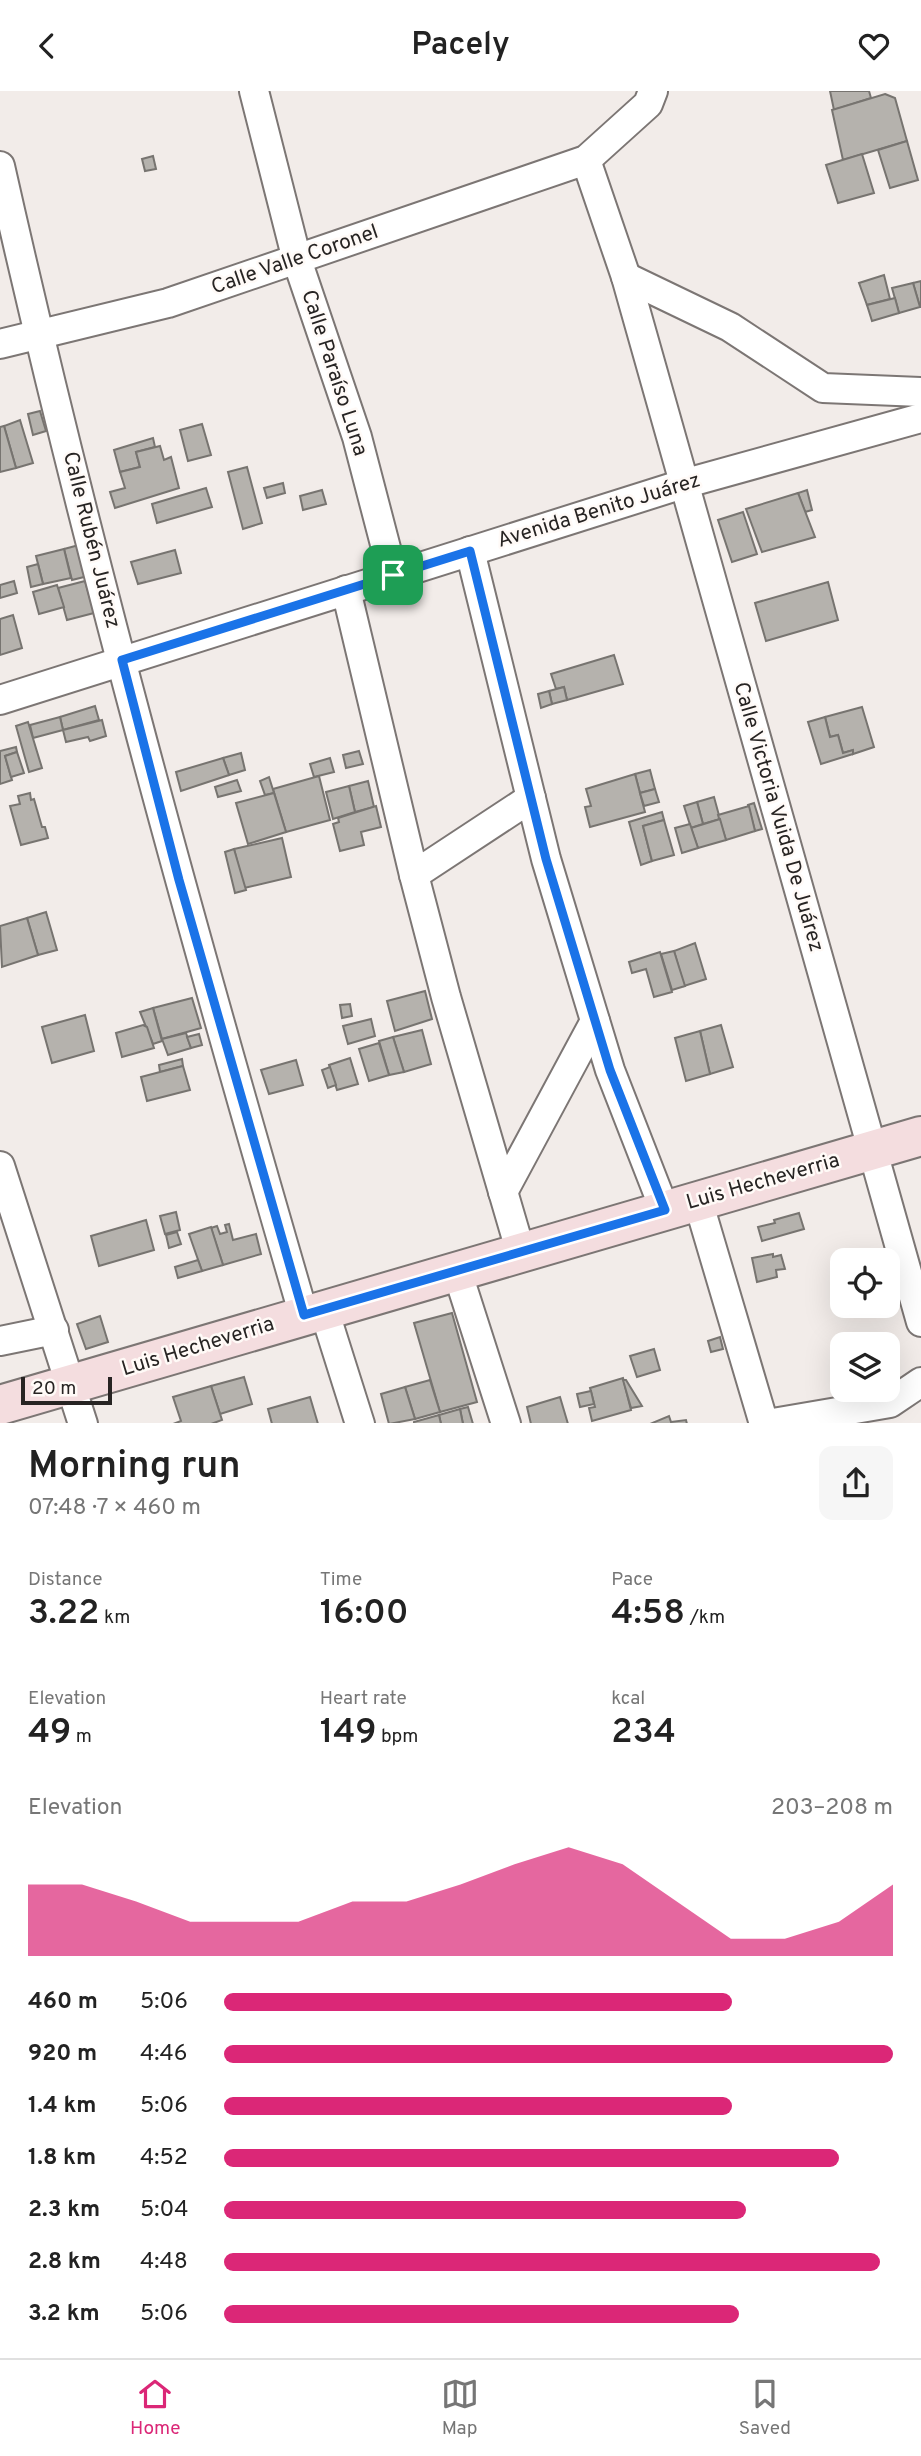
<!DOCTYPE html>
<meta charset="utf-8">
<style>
body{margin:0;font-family:Overpass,sans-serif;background:#f6f6f6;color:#222;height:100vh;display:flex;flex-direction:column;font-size:26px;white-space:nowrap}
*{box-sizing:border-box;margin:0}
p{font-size:23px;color:#767676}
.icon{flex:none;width:38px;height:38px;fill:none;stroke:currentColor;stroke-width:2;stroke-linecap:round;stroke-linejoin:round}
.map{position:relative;height:1332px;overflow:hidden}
.details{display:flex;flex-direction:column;background:#fff;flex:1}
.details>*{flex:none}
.buttons{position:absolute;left:830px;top:1157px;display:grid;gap:14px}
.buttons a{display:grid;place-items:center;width:70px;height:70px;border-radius:14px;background:#fff;box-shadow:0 7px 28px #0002;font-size:35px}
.scale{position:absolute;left:21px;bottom:18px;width:91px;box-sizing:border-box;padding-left:7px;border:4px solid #272423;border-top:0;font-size:19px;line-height:24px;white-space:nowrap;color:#272423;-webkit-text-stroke:5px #fffaf7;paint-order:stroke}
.pin{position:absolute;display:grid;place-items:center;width:60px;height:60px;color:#fff;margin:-30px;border-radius:14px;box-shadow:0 4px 10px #0006}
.round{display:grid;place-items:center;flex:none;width:74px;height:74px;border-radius:14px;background:#f6f6f6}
.overview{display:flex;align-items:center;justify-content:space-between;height:119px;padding:0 28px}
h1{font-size:38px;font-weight:600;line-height:52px}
.metrics{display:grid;grid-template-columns:repeat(3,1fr);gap:10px;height:119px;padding:7px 28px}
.metrics div{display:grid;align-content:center}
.metrics b{font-size:35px;font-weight:600}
.metrics small{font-size:19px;font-weight:400}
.metrics p{font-size:19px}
.chart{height:196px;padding:14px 28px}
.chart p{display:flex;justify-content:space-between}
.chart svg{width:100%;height:126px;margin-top:7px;fill:#db2777;opacity:.7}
ul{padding:0 28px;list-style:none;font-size:23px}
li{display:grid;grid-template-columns:112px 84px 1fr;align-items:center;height:52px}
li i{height:18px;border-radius:9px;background:#db2777}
header{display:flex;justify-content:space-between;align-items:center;height:91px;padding:0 28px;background:#fff;font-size:32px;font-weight:600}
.tab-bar{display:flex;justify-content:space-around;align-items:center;height:98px;border-top:2px solid #e0e0e0;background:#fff;font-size:19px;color:#767676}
.tab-bar a{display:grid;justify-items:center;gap:4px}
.tab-bar .current{color:#db2777}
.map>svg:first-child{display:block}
.building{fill:#b5b2ad;stroke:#777470;stroke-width:2}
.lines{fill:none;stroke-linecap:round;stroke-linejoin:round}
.street-casing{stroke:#7c7674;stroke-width:32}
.secondary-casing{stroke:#7c7674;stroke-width:42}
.street{stroke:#fff;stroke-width:28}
.secondary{stroke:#f4dddf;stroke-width:38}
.route-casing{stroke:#fff;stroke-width:14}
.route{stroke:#1a73e8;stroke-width:9}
.labels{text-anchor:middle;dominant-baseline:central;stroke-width:5;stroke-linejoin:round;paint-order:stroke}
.street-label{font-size:21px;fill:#272423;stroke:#fffaf7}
</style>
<header><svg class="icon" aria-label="back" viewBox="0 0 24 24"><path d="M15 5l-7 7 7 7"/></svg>Pacely<svg class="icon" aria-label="heart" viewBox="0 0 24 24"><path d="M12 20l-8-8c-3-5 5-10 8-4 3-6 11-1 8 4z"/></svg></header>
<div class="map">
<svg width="921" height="1333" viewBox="0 0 921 1333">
<rect width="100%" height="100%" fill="#f2ece9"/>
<!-- building -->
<g class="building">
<polygon points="830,0 869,0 871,7 834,19"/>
<polygon points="885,3 895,7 907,50 843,69 832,19"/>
<polygon points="907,50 918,89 890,97 878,59"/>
<polygon points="862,63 874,102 838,112 826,74"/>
<polygon points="153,65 156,78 145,80 142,68"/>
<polygon points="884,184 890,208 867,214 859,192"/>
<polygon points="921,190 921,216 920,216 913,192"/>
<polygon points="913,192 920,216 899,222 892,197"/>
<polygon points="895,207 899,222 872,230 867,214"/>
<polygon points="40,320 46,340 33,344 28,323"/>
<polygon points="20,329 33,372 16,377 4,335"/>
<polygon points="202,333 211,364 188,370 180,339"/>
<polygon points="4,335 16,377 0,381 0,336"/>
<polygon points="153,347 155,356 136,361 140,376 120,381 114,359"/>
<polygon points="160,355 164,369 171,366 179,397 115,417 110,401 125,397 120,381 140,376 136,361"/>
<polygon points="247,376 262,432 243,438 228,381"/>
<polygon points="283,392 285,402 267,407 264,397"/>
<polygon points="206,397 212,416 157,432 152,413"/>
<polygon points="322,399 326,413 303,419 300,405"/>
<polygon points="807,399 812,419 805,421 798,402"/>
<polygon points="798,402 815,446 762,461 746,418"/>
<polygon points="743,421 757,463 732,471 718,429"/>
<polygon points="79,454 88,485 72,489 64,458"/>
<polygon points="64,458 71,487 43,493 36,465"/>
<polygon points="175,459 181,482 138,493 131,471"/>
<polygon points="38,473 43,493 31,496 27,476"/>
<polygon points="14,490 17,502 0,507 0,494"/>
<polygon points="85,490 94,522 67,529 58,497"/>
<polygon points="828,491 838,529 766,550 755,512"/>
<polygon points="57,494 64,516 39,523 33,501"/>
<polygon points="13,524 22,557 0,564 0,528"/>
<polygon points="614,564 623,593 567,609 564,596 556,598 551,583"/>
<polygon points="564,596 567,609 552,613 549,600"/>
<polygon points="549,600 552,613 541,617 538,603"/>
<polygon points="95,615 99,629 63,639 60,626"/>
<polygon points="862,616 874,656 853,663 853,659 843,662 838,644 830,646 825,626"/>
<polygon points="60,626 63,639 33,647 30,634"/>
<polygon points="825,626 830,646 838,644 843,662 853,659 853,663 821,673 808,631"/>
<polygon points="102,629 106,645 90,650 88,646 66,651 63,639"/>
<polygon points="28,631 42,677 29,681 16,635"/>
<polygon points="16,656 17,661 5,665 12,689 0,693 0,660"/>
<polygon points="359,660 363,673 346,677 343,664"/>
<polygon points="17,661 24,682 11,686 5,665"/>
<polygon points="241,662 245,679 229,684 223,667"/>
<polygon points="223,667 229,684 181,700 176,681"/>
<polygon points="330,667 334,681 314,686 310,673"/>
<polygon points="650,679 655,698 640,702 635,683"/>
<polygon points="635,683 645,721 590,736 585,716 591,715 586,698"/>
<polygon points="319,685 330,729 286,741 273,698"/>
<polygon points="269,686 274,702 265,704 260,690"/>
<polygon points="237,689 241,700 218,706 215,696"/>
<polygon points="368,690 374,716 355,721 349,695"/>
<polygon points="349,695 355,721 333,728 326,701"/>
<polygon points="655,698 659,711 644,715 640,702"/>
<polygon points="30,702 31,709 34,708 42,736 45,736 48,747 21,754 10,715 20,713 18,705"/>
<polygon points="274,702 286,741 248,753 236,712"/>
<polygon points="714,706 720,728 703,733 697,711"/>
<polygon points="697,711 703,733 691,737 684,715"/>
<polygon points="754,712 762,738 755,740 748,714"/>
<polygon points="376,715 381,736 361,741 364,754 340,760 333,733 339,731 338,727"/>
<polygon points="749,715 755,740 726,749 718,724"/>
<polygon points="662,721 664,729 643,735 652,770 641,774 629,731"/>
<polygon points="720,728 726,749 698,757 691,737"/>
<polygon points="664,729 674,764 652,770 643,735"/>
<polygon points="690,733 698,757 682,762 675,737"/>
<polygon points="282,747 291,786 244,797 234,758"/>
<polygon points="234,758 246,799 235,802 225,761"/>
<polygon points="46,821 57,859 38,864 27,827"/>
<polygon points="27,827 38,864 2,876 0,835"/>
<polygon points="695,852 706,888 684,895 674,860"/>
<polygon points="674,860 685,895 672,899 661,863"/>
<polygon points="660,861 672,901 654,906 646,878 632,882 629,871"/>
<polygon points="425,900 432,928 395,940 387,910"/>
<polygon points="192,907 201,937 162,948 153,917"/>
<polygon points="350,913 352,925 342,927 340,914"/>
<polygon points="153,917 162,950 153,953 140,921"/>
<polygon points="85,924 94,960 52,972 42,936"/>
<polygon points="371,928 375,945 348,953 343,935"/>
<polygon points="143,934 147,936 154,957 122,966 116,942"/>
<polygon points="721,934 733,976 710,983 700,940"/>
<polygon points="422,939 431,973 404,981 393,946"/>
<polygon points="700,940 710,983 686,990 675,947"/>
<polygon points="186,942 191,957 168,964 162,948"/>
<polygon points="199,943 202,954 191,957 187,946"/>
<polygon points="393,946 404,981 389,984 379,950"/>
<polygon points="379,952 389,984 369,990 359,958"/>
<polygon points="350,967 358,993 337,999 329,974"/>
<polygon points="182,968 183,975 160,981 159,974"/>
<polygon points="296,969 303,994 269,1003 261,979"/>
<polygon points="183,975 190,999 147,1010 141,986"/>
<polygon points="330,976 336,994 328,997 322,979"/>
<polygon points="176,1121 180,1139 165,1143 160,1125"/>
<polygon points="799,1122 804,1138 762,1150 758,1136 775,1132 774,1129"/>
<polygon points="146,1129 154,1159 99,1175 91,1145"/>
<polygon points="229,1133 233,1149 256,1143 261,1163 223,1174 211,1137 217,1135 220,1143 227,1141 225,1134"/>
<polygon points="211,1136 223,1174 202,1180 189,1143"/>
<polygon points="177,1141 181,1153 169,1157 166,1144"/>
<polygon points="773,1163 773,1166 781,1164 785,1178 776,1179 777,1186 757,1191 752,1167"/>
<polygon points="198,1169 202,1180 178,1187 175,1176"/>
<polygon points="452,1222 477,1311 440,1321 414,1232"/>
<polygon points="100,1225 108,1251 86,1258 77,1233"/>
<polygon points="720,1246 723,1258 711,1261 708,1250"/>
<polygon points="654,1258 660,1279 637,1286 630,1265"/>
<polygon points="244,1286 252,1313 220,1323 211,1295"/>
<polygon points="623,1287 631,1319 592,1330 589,1317 595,1316 590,1297"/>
<polygon points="430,1289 440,1321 415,1328 405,1296"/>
<polygon points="623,1289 626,1289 642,1315 631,1317"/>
<polygon points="211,1295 222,1329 211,1333 173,1333 181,1330 173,1306"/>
<polygon points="405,1296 415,1328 389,1333 381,1303"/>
<polygon points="591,1300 594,1313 580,1316 577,1303"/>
<polygon points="310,1306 318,1333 272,1333 268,1318"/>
<polygon points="560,1306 568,1333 531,1333 527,1316"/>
<polygon points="468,1316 473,1333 463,1333 460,1318"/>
<polygon points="460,1318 463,1333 441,1333 439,1324"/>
<polygon points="439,1324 441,1333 414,1333 414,1331"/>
<polygon points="669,1325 671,1331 686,1329 687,1333 650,1333"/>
</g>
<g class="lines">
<!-- street casing -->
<g class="street-casing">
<g id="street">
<polyline points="254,0 297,169 357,346 393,484"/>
<polyline points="586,69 626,186 921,1231"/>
<path d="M0,75c87,387 193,769 304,1150"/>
<polyline points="626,186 730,236 823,297 921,301"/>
<polyline points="0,253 168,212 586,69 648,13 653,0"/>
<polyline points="470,460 546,768 610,979 665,1120"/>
<polyline points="346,499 414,784 446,906 521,1162"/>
<polyline points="0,609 683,393 921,327"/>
<polyline points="414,784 531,707"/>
<polyline points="0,1075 83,1333"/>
<polyline points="503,1101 595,930"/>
<polyline points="698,1110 764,1333"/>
<polyline points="457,1180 506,1333"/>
<polyline points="324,1219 360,1333"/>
<polyline points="0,1250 54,1239"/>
<polyline points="767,1333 890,1312 921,1291"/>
</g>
</g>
<!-- secondary casing -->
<g class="secondary-casing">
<polyline id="secondary" points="0,1314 921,1045"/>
</g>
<!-- street -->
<use href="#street" class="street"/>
<!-- secondary -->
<use href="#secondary" class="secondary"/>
</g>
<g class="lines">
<!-- route casing -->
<g class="route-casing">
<polygon id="route" points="470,460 546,768 610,979 665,1119 304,1224 179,789 122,569"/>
</g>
<!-- route -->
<use href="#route" class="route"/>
</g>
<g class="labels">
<!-- street labels -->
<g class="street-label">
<text transform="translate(295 169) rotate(-19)">Calle Valle Coronel</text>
<text transform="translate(334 282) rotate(72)">Calle Paraíso Luna</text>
<text transform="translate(599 420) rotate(-17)">Avenida Benito Juárez</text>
<text transform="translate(91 449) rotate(76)">Calle Rubén Juárez</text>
<text transform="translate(778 726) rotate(74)">Calle Victoria Vuida De Juárez</text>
<text transform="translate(763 1091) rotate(-16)">Luis Hecheverria</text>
<text transform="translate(198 1256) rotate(-17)">Luis Hecheverria</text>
</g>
</g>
</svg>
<div class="buttons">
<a><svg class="icon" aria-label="locate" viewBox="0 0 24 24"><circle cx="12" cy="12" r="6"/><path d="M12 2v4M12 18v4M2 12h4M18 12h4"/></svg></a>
<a><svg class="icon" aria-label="layers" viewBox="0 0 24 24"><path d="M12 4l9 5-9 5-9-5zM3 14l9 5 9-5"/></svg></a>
</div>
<div class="scale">20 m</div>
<div class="pin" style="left:393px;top:484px;background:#1e9e55"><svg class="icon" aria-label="arrive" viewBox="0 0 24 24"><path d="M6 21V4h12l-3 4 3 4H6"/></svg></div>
</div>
<section class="details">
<div class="overview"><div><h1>Morning run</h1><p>07:48 · 7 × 460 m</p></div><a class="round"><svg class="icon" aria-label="share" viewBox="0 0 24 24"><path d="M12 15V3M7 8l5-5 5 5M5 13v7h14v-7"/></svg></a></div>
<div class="metrics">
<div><p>Distance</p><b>3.22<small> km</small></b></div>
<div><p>Time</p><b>16:00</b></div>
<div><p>Pace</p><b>4:58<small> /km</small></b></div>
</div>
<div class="metrics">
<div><p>Elevation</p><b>49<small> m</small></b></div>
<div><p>Heart rate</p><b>149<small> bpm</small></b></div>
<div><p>kcal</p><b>234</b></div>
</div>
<div class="chart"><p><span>Elevation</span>203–208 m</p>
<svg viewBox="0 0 160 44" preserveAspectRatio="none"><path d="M0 44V19L10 19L20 25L30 32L40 32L50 32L60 25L70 25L80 19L90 12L100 6L110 12L120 25L130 38L140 38L150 32L160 19V44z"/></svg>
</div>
<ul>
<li><b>460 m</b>5:06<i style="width:76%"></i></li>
<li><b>920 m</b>4:46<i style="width:100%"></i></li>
<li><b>1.4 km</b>5:06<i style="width:76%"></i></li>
<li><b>1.8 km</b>4:52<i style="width:92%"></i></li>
<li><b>2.3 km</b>5:04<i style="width:78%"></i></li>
<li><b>2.8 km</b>4:48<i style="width:98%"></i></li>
<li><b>3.2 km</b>5:06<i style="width:77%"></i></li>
</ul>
</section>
<nav class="tab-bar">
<a class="current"><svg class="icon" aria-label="home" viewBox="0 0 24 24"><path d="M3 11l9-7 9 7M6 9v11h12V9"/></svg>Home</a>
<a><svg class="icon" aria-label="map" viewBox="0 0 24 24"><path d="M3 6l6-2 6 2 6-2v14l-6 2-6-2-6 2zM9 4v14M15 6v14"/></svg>Map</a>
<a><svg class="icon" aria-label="saved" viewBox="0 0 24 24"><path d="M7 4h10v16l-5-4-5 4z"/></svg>Saved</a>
</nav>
